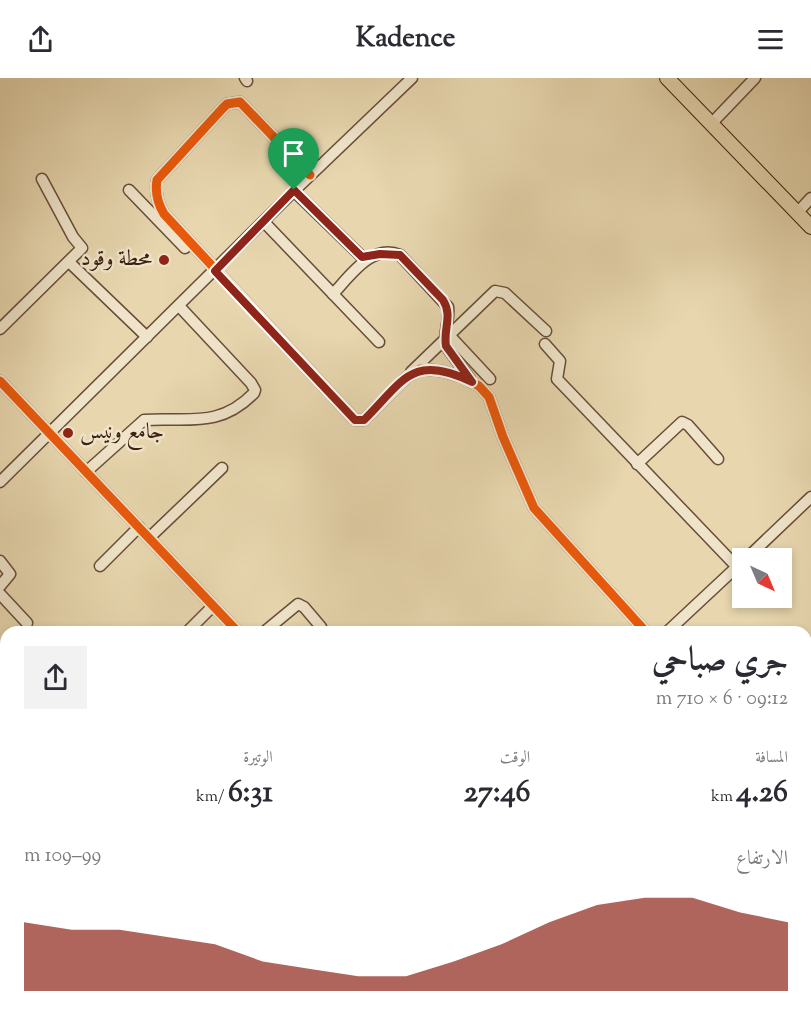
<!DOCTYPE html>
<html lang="ar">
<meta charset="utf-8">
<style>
body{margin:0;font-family:"Sorts Mill Goudy",Amiri,serif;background:#f2f2f3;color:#2b2b33;direction:rtl;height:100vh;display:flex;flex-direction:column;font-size:22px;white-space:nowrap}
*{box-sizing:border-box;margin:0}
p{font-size:20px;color:#7c7c81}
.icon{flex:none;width:33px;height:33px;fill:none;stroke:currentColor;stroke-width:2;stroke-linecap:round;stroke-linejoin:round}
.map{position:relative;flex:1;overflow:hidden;direction:ltr}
.drawer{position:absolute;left:0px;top:548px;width:812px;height:386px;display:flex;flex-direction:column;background:#fff;border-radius:18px 18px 0 0;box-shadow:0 3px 9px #0003;direction:rtl}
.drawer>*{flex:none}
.needle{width:39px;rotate:136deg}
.buttons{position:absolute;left:732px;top:470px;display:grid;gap:12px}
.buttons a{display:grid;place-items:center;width:60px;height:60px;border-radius:0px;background:#fff;box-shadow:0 3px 9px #0003;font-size:30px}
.pin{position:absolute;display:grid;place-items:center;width:51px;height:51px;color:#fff;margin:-62px -26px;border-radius:50% 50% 50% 0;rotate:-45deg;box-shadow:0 0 6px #0007}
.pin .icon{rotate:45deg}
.round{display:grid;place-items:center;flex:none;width:63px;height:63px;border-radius:0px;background:#f2f2f3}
.overview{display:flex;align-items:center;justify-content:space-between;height:102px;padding:0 24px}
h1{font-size:33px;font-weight:700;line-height:45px}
.stats{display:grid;grid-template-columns:repeat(3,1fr);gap:9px;height:102px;padding:6px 24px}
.stats div{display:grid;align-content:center}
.stats b{font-size:30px;font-weight:700}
.stats small{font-size:16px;font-weight:400}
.stats p{font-size:16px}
.chart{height:168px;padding:12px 24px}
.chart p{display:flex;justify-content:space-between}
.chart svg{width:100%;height:108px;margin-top:6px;fill:#8f2418;opacity:.7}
header{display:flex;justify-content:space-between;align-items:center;height:78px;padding:0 24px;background:#fff;font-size:27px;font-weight:700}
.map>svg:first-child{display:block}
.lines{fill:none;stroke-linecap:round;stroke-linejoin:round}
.minor-casing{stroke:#684e38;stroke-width:13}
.major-casing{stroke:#3d2111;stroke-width:16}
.minor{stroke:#efe4ca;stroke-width:10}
.major{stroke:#e7d6ae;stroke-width:14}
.cycleway-casing{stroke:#efe4ca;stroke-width:13}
.cycleway{stroke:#e8590c;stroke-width:9}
.route-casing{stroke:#fff;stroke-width:12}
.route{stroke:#8f2418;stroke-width:8}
.poi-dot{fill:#8f2418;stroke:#efe4ca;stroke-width:2}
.labels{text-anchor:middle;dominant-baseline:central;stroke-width:5;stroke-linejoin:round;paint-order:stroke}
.poi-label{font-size:22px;fill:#3d2111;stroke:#efe4ca;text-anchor:end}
</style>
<header><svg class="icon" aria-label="menu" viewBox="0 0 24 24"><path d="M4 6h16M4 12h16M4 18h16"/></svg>Kadence<svg class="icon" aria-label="share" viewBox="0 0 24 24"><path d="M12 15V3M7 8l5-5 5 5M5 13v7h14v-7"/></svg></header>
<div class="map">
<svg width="811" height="932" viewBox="0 0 811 932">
<rect width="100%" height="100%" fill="#e7d6ae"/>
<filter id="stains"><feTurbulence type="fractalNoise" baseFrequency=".00333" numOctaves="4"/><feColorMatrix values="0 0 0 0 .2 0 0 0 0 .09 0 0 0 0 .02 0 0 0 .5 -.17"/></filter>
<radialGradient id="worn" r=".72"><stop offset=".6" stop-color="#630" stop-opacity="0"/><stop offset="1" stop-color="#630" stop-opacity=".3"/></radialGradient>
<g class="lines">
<!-- minor casing -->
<g class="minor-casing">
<g id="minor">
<polyline points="245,0 247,3"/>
<polyline points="711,46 755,0"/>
<path d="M310,97l-70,-73 -13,2 -5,5 -65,71c-2,12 1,24 7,34l191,206h9l43,-43 13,-8 22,2 20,6 17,9 10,11 14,40 31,71 112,124"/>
<polyline points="129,112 185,170"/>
<polyline points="294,113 362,179 368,180"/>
<polyline points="797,135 811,120"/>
<polyline points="264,144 379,264"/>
<polyline points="69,184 147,259"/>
<path d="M333,216c17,-18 39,-51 67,-39l48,52c2,13 -5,26 -2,39l24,33"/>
<polyline points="0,251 82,170 73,159 42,101"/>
<polyline points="449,257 490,301"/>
<polyline points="545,266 560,283 557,301 737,489"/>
<polyline points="411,294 495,213 505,215 546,253"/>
<polyline points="0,303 238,554"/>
<polyline points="637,386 682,344 688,347 718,381"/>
<path d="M86,394l58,-52c43,-3 75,9 110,-27l1,-3 -4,-7 -72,-77"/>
<polyline points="0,404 294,113 412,0"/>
<polyline points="149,460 222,390"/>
<polyline points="747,480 811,419"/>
<polyline points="0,483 10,496 0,508"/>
<polyline points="100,488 139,449"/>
<polyline points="0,516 27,545"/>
<polyline points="187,554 213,528"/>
<polyline points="264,554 298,526 304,529 321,549 319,554"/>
<polyline points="667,554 742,484"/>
<polyline points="806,584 811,590"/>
<polyline points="806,727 811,733"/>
<polyline points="0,736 6,730"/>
<polyline points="806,862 811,868"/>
<polyline points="292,927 296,932"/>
<polyline points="426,927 428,932"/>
<polyline points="580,927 584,932"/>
<polyline points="629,927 634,932"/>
<polyline points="503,932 509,927"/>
</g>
</g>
<!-- major casing -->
<g class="major-casing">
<g id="major">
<polyline points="667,0 811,149"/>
<polyline points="806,679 811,674"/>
<polyline points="541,932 546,927"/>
</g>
</g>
<!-- minor -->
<use href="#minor" class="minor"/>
<!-- major -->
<use href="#major" class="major"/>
<!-- cycleway casing -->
<g class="cycleway-casing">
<g id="cycleway">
<path d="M310,97l-70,-73 -13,2 -5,5 -65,71c-2,12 1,24 7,34l191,206h9l43,-43 13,-8 22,2 20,6 17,9 10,11 14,40 31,71 112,124"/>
<polyline points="0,303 238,554"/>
</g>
</g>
<!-- cycleway -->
<use href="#cycleway" class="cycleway"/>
</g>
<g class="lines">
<!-- route casing -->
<g class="route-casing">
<path id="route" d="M294,112l68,67 18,-3 20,1 43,45c10,16 0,29 3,46l26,36c-60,-29 -68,-2 -108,38h-9l-140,-149z"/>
</g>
<!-- route -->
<use href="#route" class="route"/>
</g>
<!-- markers -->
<g class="poi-dot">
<circle cx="164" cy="182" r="6"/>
<circle cx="68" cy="355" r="6"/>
</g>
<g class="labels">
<!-- poi labels -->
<g class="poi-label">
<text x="152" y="182">محطة وقود</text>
<text x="80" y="355" text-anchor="start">جامع ونيس</text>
</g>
</g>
<rect width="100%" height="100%" filter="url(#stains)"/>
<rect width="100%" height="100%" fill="url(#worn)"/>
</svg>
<div class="buttons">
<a><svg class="needle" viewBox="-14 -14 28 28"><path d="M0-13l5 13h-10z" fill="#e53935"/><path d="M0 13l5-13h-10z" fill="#7c7c81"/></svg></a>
</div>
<div class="pin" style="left:294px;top:112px;background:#1e9e55"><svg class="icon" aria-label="arrive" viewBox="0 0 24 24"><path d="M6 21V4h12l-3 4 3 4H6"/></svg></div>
<section class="drawer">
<div class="overview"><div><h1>جري صباحي</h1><p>09:12 · 6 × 710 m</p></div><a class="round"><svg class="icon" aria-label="share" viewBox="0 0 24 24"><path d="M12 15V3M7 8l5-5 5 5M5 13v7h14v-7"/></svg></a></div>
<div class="stats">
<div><p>المسافة</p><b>4.26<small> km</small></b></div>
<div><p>الوقت</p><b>27:46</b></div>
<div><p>الوتيرة</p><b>6:31<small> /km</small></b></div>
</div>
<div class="chart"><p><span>الارتفاع</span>99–109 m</p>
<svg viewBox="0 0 160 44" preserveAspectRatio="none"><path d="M0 44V16L10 19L20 19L30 22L40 25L50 32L60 35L70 38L80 38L90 32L100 25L110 16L120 9L130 6L140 6L150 12L160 16V44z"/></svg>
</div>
</section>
</div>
